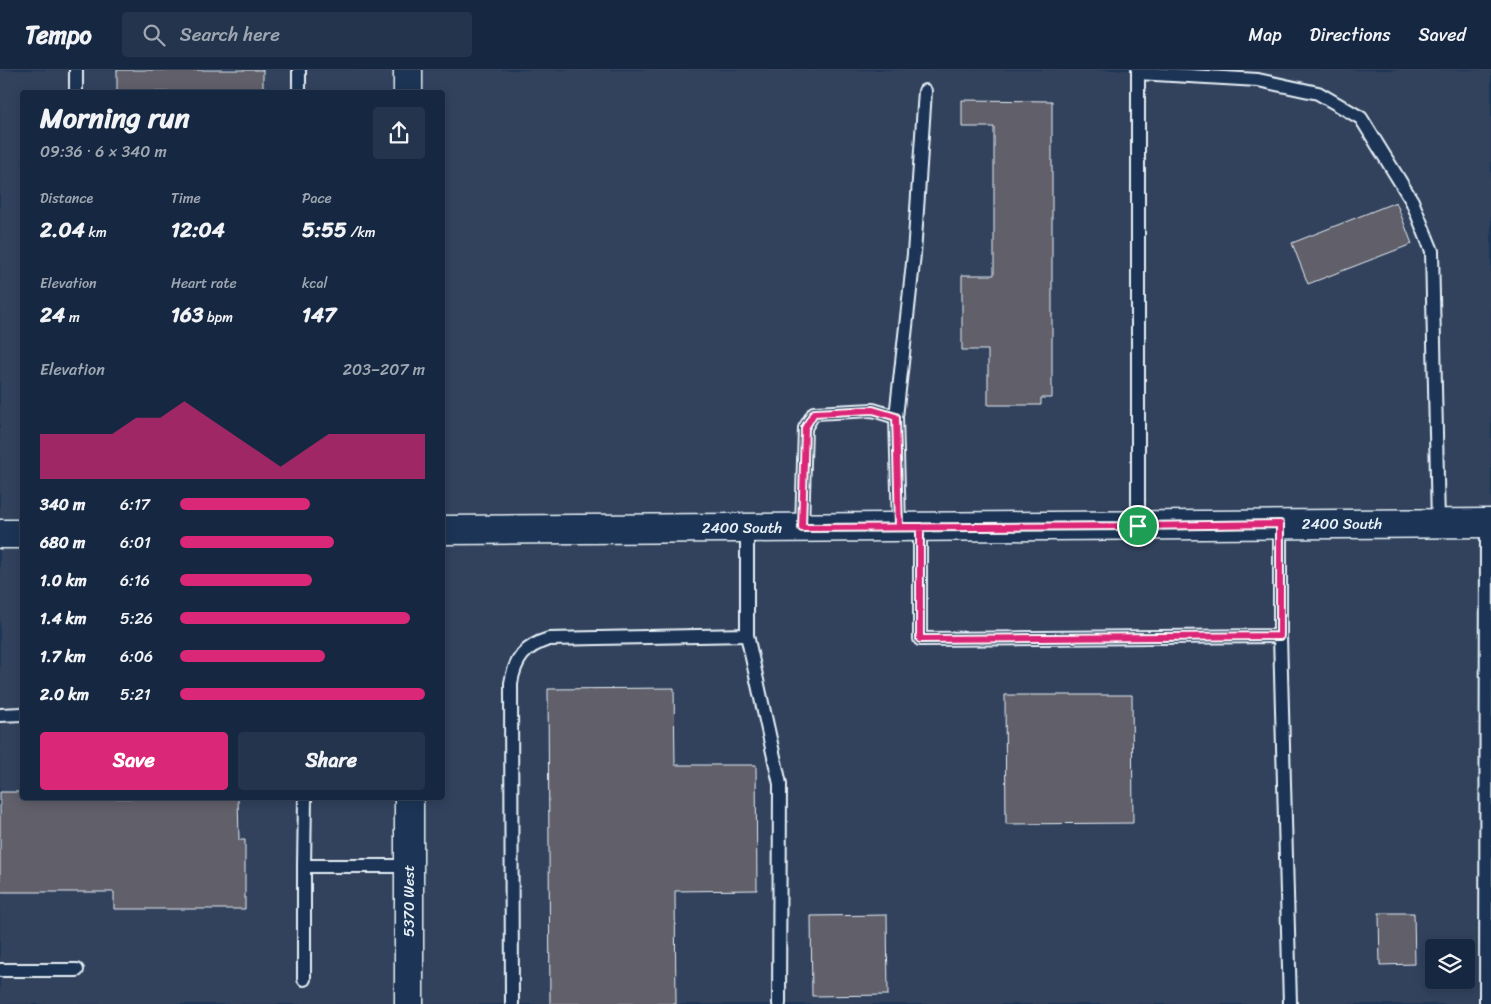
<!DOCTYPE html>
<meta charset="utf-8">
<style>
body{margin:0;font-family:Sriracha,sans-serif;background:#23344c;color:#f1f3f6;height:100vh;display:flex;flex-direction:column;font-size:19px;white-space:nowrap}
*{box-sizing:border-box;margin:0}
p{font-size:16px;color:#9ea6b1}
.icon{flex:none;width:28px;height:28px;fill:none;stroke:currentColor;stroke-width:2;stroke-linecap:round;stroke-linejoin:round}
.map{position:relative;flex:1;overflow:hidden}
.drawer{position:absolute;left:20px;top:20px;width:425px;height:710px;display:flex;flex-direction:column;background:#162841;border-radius:5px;box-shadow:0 2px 12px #0003,0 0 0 1px #35445a}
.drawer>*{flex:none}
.tools{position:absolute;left:1425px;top:869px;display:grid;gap:10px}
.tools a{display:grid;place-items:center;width:50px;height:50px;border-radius:5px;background:#162841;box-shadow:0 2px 12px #0003,0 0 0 1px #35445a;font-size:25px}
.pin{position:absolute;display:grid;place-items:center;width:42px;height:42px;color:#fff;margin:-21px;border:2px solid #fff;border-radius:50%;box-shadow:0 1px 5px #0007}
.round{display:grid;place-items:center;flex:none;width:52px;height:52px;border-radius:5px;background:#23344c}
.summary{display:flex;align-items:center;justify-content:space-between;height:85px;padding:0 20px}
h1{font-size:28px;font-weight:700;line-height:38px}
.stats{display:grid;grid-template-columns:repeat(3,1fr);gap:8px;height:85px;padding:5px 20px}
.stats div{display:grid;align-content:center}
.stats b{font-size:21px;font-weight:700}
.stats small{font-size:14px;font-weight:400}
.stats p{font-size:14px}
.chart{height:140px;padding:10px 20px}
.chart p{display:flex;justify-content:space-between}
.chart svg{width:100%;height:90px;margin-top:5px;fill:#db2777;opacity:.7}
.action{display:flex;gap:10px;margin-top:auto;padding:10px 20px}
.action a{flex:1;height:58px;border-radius:5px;background:#db2777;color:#fff;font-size:20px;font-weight:700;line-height:58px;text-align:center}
.action a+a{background:#23344c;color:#f1f3f6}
ul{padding:0 20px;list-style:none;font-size:16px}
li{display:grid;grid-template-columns:80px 60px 1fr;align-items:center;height:38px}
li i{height:12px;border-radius:6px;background:#db2777}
header{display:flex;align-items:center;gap:30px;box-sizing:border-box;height:70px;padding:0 25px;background:#162841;border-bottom:1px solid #35445a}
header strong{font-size:24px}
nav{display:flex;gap:28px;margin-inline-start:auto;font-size:18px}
.search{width:350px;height:45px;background:#23344c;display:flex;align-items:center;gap:12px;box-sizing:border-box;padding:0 18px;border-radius:5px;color:#9ea6b1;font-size:19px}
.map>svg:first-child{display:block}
.built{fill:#31425d;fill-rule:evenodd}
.building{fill:#605f6b;stroke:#e8f1f8}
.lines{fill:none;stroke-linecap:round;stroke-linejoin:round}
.lane-casing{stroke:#e8f1f8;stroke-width:16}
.secondary-casing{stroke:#e8f1f8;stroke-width:31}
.lane{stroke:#1d3557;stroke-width:12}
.secondary{stroke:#1d3557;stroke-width:28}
.route-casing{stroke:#fff;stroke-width:10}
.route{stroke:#db2777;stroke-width:6}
.labels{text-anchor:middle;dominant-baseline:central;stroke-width:5;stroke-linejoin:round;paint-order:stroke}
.street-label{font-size:15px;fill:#e8f1f8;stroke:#1d3557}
</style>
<header>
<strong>Tempo</strong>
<div class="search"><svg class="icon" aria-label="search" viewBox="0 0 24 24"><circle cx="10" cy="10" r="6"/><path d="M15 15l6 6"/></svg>Search here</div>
<nav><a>Map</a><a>Directions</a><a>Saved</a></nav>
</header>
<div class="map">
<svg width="1491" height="934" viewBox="0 0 1491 934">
<rect width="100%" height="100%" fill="#1d3557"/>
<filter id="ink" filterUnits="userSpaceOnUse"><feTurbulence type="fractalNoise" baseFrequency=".02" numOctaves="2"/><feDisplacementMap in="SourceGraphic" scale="10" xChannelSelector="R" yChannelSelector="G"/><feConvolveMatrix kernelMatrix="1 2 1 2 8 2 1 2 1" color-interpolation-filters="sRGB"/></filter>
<g filter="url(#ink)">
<!-- built -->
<path class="built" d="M0,0h1491v934h-1491zM22,22h420v706h-420zM1434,878h32v32h-32z"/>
<!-- building -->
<g class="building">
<rect x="117" y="0" width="146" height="22"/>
<polygon points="962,30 1052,31 1052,328 1041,328 1041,335 988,335 988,280 962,280 962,205 994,205 994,57 962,57"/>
<polygon points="1396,132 1412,174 1308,214 1292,173"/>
<polygon points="674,618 675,695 756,695 757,820 675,821 676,934 550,934 548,619"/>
<polygon points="1005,625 1132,625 1133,753 1006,754"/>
<polygon points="0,722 22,722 22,728 238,728 239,770 245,770 245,839 114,839 114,822 0,822"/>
<polygon points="1379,843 1414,843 1415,894 1380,895"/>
<polygon points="887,845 888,925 812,926 811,846"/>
</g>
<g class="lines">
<!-- lane casing -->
<g class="lane-casing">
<g id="lane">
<polyline points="76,0 76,22"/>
<polyline points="299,0 299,22"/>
<polyline points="1138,3 1258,10 1318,23 1361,48 1412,131 1432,181 1438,453"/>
<polyline points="896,347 914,184 925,21"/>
<polyline points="1138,456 1138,0"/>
<polyline points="920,457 920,569 1280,566 1280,454"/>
<polyline points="802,458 805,358 814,343 873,340 896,347 899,457"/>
<polyline points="747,565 780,714 779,934"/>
<polyline points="1280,566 1290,934"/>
<polyline points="0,645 22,644"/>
<polyline points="305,728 304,796 409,796"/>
<polyline points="304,796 304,909"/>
<polyline points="0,900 77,900"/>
<path d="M512,934l-1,-321c4,-24 14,-37 38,-44l198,-4v-107"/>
<polyline points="1486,934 1487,453"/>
</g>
</g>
<!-- secondary casing -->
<g class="secondary-casing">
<g id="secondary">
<polyline points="408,22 408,0"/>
<polyline points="442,460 1491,453"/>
<polyline points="0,464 22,464"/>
<polyline points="409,728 409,934"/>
</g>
</g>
<!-- lane -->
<use href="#lane" class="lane"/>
<!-- secondary -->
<use href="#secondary" class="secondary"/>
</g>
</g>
<g class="lines" filter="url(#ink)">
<!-- route casing -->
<g class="route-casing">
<polyline id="route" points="1138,456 802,458 805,358 814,343 873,340 896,347 899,457 920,457 920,569 1280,566 1280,454 1138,456"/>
</g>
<!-- route -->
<use href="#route" class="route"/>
</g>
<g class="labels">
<!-- street labels -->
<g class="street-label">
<text x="1342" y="454">2400 South</text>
<text x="742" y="458">2400 South</text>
<text transform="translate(409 831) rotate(-90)">5370 West</text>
</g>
</g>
</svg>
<div class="tools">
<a><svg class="icon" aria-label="layers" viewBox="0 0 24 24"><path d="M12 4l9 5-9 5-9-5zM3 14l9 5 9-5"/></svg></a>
</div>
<div class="pin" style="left:1138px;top:456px;background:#1e9e55"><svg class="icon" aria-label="arrive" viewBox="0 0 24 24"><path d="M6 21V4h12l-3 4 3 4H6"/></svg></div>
<section class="drawer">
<div class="summary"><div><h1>Morning run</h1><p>09:36 · 6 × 340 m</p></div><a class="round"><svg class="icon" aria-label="share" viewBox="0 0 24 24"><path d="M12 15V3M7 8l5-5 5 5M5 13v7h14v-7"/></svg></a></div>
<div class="stats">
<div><p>Distance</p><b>2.04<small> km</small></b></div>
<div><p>Time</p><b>12:04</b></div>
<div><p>Pace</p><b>5:55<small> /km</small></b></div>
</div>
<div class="stats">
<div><p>Elevation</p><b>24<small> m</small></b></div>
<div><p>Heart rate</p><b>163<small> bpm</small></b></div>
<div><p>kcal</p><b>147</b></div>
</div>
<div class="chart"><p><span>Elevation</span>203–207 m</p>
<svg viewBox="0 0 160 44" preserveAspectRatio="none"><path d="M0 44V22L10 22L20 22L30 22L40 14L50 14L60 6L70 14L80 22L90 30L100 38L110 30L120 22L130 22L140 22L150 22L160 22V44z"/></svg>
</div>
<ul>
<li><b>340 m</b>6:17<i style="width:53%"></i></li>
<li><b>680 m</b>6:01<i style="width:63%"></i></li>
<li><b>1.0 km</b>6:16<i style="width:54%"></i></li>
<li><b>1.4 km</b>5:26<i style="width:94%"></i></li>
<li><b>1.7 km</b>6:06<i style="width:59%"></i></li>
<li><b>2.0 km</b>5:21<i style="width:100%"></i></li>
</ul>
<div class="action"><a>Save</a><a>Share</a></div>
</section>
</div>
